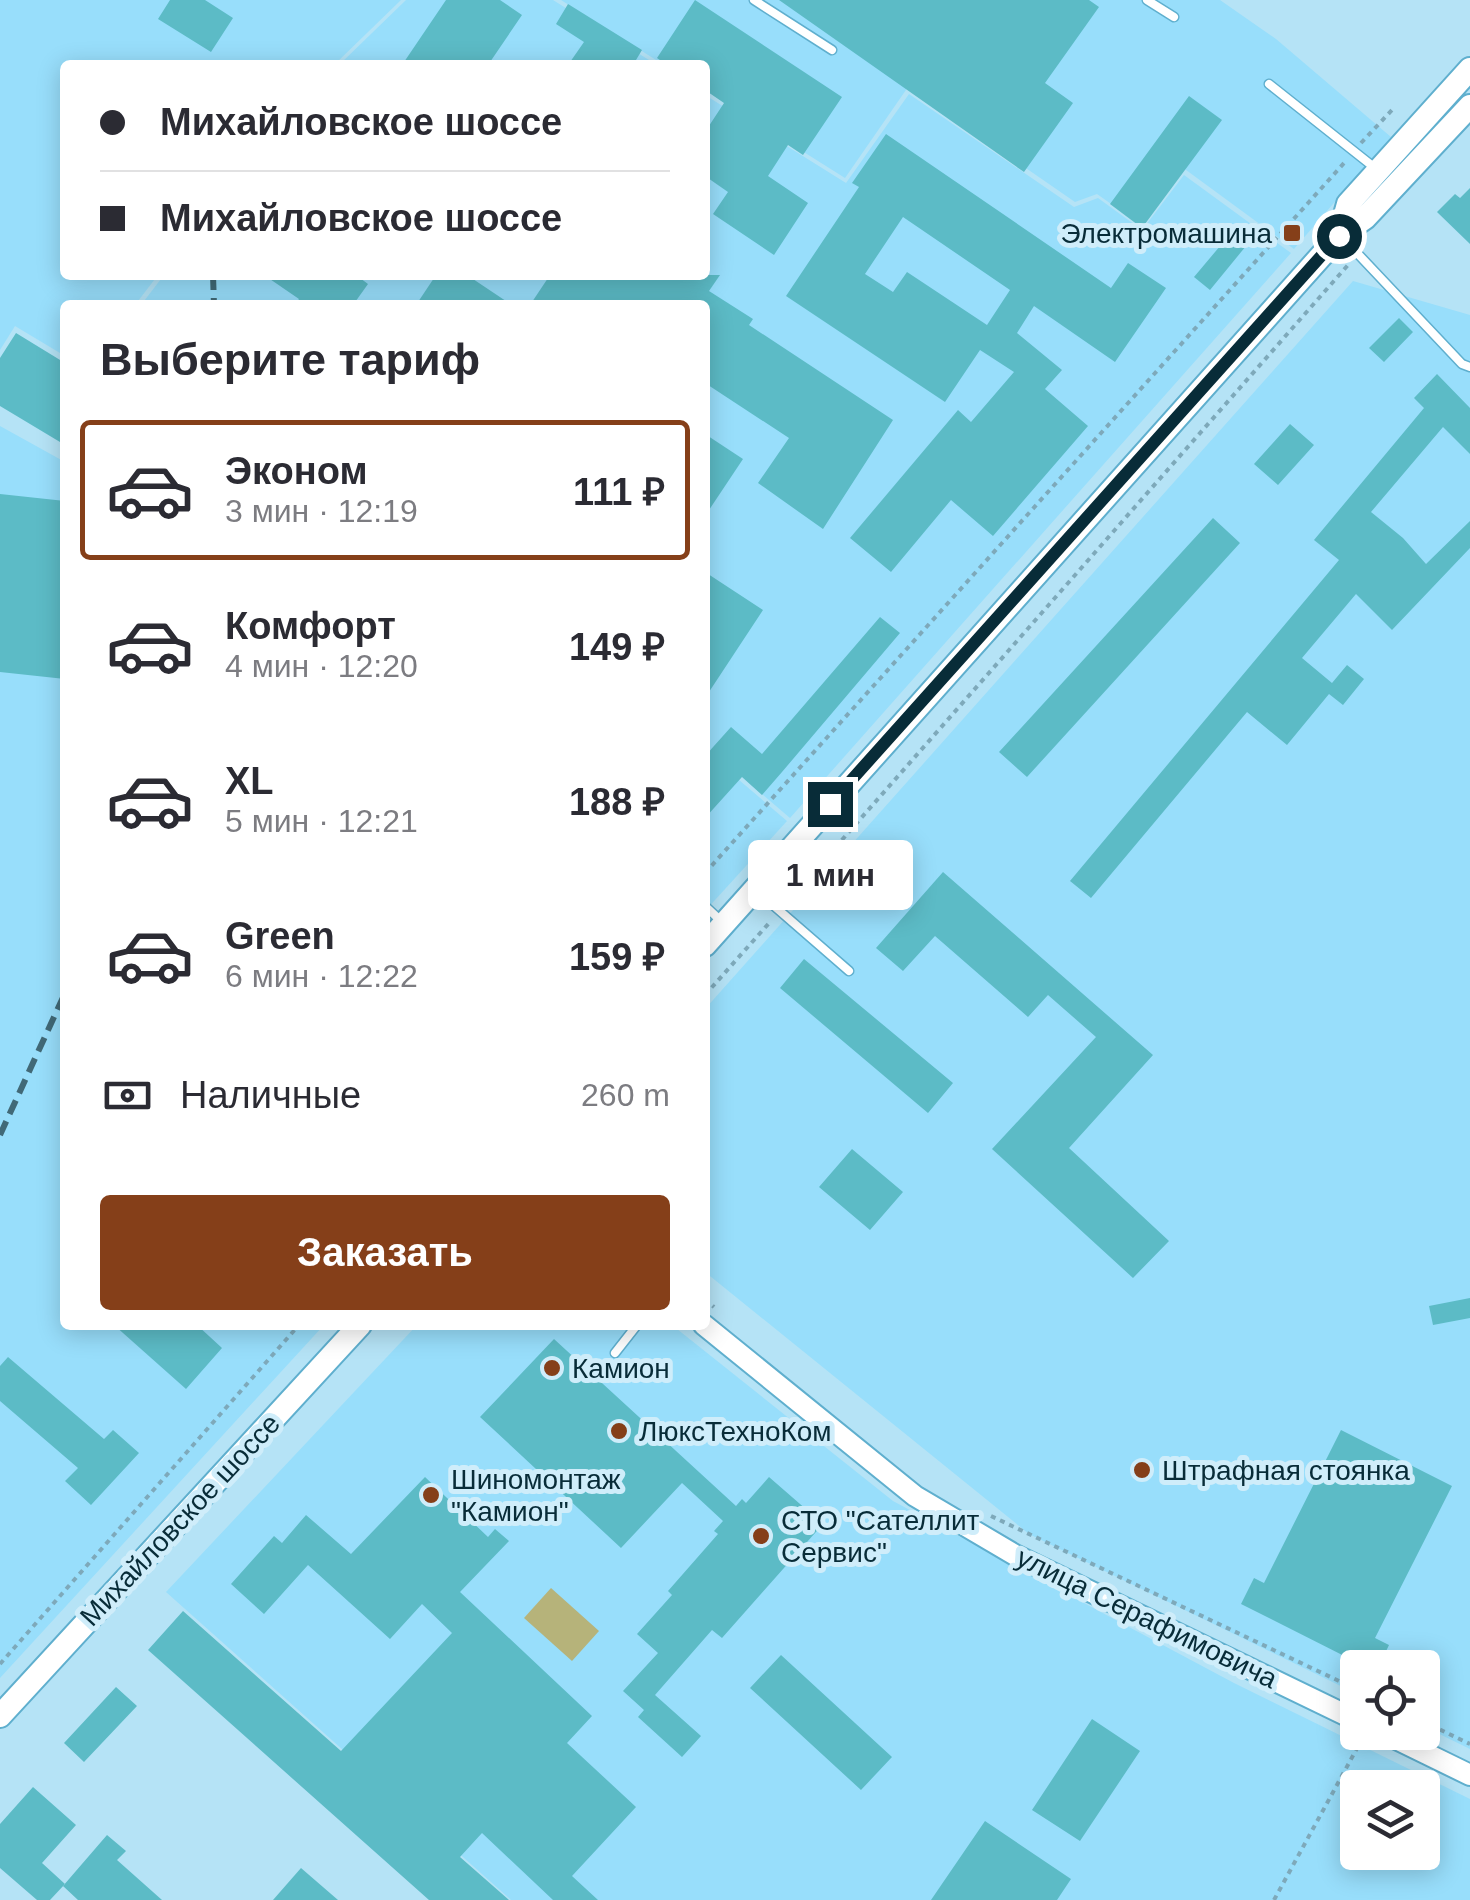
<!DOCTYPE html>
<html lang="ru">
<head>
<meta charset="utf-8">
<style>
	:root { --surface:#fff; --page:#f2f2f3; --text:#2b2b33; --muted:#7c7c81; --line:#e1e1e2; --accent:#853f19 }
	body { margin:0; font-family:Arial,sans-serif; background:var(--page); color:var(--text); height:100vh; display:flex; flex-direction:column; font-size:38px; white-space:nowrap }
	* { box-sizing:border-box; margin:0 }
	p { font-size:32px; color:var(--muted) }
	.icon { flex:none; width:55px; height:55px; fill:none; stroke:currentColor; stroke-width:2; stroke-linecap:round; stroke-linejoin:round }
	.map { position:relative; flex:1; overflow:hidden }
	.panel { position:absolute; left:60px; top:300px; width:650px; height:1030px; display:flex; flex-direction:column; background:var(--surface); border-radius:10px; box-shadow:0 5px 25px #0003 }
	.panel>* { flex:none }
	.top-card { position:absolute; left:60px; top:60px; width:650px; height:220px; border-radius:10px; box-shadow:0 5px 25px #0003; display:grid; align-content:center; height:220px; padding:0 40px; background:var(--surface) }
	.buttons { position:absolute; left:1340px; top:1650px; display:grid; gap:20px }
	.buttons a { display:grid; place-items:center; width:100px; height:100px; border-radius:10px; background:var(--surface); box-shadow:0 5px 25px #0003; font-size:50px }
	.end { position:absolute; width:45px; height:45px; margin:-22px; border:12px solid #082c38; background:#fff; box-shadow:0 0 0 5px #fff }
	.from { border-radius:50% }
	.bubble { position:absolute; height:70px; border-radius:10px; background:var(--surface); box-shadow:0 5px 25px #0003; font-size:32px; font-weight:700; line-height:70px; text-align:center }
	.top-card b { display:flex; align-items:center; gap:35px; height:95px; font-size:38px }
	.top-card b+b { border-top:2px solid var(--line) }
	.top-card i { width:25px; height:25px; background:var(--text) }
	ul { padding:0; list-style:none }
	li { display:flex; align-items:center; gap:30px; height:140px; margin:0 20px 15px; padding:0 20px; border:5px solid transparent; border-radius:10px }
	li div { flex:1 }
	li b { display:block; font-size:38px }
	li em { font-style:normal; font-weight:700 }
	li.current { border-color:var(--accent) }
	li>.icon { width:90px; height:90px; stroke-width:1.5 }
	h2 { padding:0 40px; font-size:45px; line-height:120px }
	.pay { display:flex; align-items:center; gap:25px; height:110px; padding:0 40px; font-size:38px }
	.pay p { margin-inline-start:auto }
	.primary-button { display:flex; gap:20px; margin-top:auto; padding:20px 40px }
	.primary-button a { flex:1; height:115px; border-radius:10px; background:var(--accent); color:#fff; font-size:40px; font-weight:700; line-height:115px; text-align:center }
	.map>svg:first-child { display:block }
</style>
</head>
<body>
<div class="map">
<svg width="1470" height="1900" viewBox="0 0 1470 1900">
	<rect width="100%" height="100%" fill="#b5e3f6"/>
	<path fill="#98defb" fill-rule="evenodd" d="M0,0H401L334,65H65V275H158L135,305H65V356L15,326L0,350Z
		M406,0H553L657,65H339Z
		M561,0H1220L1276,39L1391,137L1294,249L1182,167L1141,225L1097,194L1075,202L908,87L845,178L705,90V65H664Z
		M909,94L1074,207L1098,198L1142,230L1184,175L1291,253L790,818L705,745V305H141L164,275H705V95L846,183Z
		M1353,281L1470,315V1749L1423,1726L1422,1668H1358L1357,1694L1029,1534L705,1272V1009Z
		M0,426L65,462V1325H324L0,1678Z
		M705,751L787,821L705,911Z
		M417,1325H672L893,1501L1234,1683L1470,1799V1900H511L166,1592ZM1358,1788H1422V1852H1358Z"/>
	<path fill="#b6b37a" d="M551,1588L599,1631L572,1661L524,1618Z"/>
	<path fill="#5cbbc6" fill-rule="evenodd" d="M170,0H205L233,18L211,52L158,19Z
		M446,0H500L522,15L488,65H402Z
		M695,0L842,97L803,155L788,145L768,176L808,203L774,255L713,214L728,192L705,176V132L724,103L705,90V65H667L657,58Z
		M779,0H1089L1099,7L1045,83L1073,103L1024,172Z
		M568,4L642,50L633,65H568L584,42L556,24Z
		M1189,96L1222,120L1142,228L1110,204Z
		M886,134L1111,288L1128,263L1166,288L1115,362L1034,306L1017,333L1062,370L1045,389L1088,426L993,536L951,500L891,572L850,538L958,410L971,422L1014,372L980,350L945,402L786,296L859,187L852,183ZM903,217L1010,290L987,325L907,272L893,292L865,274Z
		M1470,188V244L1437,212L1455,194L1460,198Z
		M1231,233L1246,246L1210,290L1194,277Z
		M264,275H356L368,284L353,305H295L299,299Z
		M436,275H467L512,305H416Z
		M550,275H720L709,291L753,319L749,325L893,420L823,529L758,483L789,438L705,383V305H530Z
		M1399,318L1413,332L1384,362L1369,348Z
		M16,333L65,363V445L0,406V358Z
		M1437,374L1470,408V454L1443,427L1371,512L1403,538L1426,564L1470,521V548L1392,630L1356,594L1302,658L1332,683L1347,665L1364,679L1343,705L1329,694L1287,745L1247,712L1091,898L1070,881L1339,560L1314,540L1424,408L1414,398Z
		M1290,424L1314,445L1278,485L1254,464Z
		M705,434L743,459L705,516Z
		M0,494L65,501V679L0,672Z
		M1213,518L1240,543L1027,777L999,752Z
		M705,572L763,610L705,698Z
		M880,617L900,633L782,772L762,795L742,777L705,818V756L731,727L762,754Z
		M943,872L1153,1055L1069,1148L1169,1241L1133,1278L992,1149L1096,1037L1048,995L1028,1017L935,936L903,971L876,948Z
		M804,959L953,1083L928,1113L780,988Z
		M852,1149L903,1192L870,1230L819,1187Z
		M1470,1298V1318L1433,1325L1429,1306Z
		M114,1325H197L222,1348L186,1389Z
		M554,1339L736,1506L742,1499L746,1503L769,1477L823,1524L722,1638L712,1630L655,1695L701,1736L682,1757L638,1717L644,1710L623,1691L658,1653L637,1634L672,1595L668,1591L718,1534L714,1531L723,1521L682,1483L621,1548L480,1417Z
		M8,1357L104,1439L113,1430L139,1453L91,1505L65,1481L78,1468L0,1401V1366Z
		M1341,1430L1452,1486L1375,1638L1389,1645L1378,1668H1368L1241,1604L1254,1578L1264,1583Z
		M425,1477L488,1537L495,1529L509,1541L460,1592L592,1716L567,1743L636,1807L572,1876L598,1900H553L482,1833L460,1857L509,1900H429L148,1650L183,1611L341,1751L452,1633L422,1604L390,1639L308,1565L264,1614L231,1584L274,1536L282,1543L306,1515L351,1554Z
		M781,1655L892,1757L861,1790L750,1688Z
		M116,1687L137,1706L84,1762L64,1743Z
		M1092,1719L1140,1751L1080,1841L1032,1810Z
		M33,1787L76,1825L42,1863L65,1884L50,1900H37L0,1868V1824Z
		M985,1821L1071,1879L1057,1900H931Z
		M107,1835L126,1851L117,1860L162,1900H78L63,1886Z
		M301,1868L338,1900H273Z"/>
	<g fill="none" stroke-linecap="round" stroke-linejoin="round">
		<g stroke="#5fafce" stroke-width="11">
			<path id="service" d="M754,0L832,50
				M1147,0L1174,17
				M1269,84L1375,168
				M1358,254L1462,364L1470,367
				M758,892L849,971
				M705,906L721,921
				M615,1353L637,1325"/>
		</g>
		<g stroke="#5fafce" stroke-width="24">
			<path id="tertiary" d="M704,1325L915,1496L1015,1555L1358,1721
				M1382,1732L1470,1775"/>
		</g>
		<g stroke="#5fafce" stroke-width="26">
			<path id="secondary" d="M1339,236L1348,204L1470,69
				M705,945L1339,236L1365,218L1470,106
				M0,1716L360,1325"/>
		</g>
		<path stroke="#7ea9ba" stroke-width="4" stroke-dasharray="5 5" stroke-linecap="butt" d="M1361,143L1392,110
			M705,873L1345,162
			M789,900L1348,265
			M705,995L770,922
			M705,1299L714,1307
			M991,1516L1358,1690
			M0,1664L299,1325
			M1422,1721L1470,1744
			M1274,1900L1361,1741"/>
		<use href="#service" stroke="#fff" stroke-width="8"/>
		<use href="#tertiary" stroke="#fff" stroke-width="20"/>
		<use href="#secondary" stroke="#fff" stroke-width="22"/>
		<path stroke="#416977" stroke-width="6" stroke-dasharray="15 8" stroke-linecap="butt" d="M213,275L214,305
			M0,1135L65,993"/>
	</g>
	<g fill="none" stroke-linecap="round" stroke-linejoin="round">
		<path stroke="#082c38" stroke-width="12" d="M830,804L1339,236"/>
	</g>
	<g fill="#853f19" stroke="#cfedfa" stroke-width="4">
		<rect x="1282" y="223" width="20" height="20" rx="5"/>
		<circle cx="552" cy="1368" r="10"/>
		<circle cx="619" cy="1431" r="10"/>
		<circle cx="1142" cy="1470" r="10"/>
		<circle cx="431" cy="1495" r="10"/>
		<circle cx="761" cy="1536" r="10"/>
	</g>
	<g text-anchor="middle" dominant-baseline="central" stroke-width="10" stroke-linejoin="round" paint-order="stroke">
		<g font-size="28" fill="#082c38" stroke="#cfedfa" text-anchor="start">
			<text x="1272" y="233" text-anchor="end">Электромашина</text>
			<text x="572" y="1368">Камион</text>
			<text x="639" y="1431">ЛюксТехноКом</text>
			<text x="1162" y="1470">Штрафная стоянка</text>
			<text x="451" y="1479">Шиномонтаж<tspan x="451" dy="32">"Камион"</tspan></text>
			<text x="781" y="1520">СТО "Сателлит<tspan x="781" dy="32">Сервис"</tspan></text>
		</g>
		<g font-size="28" fill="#082c38" stroke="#cfedfa">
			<text transform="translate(180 1520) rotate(-47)">Михайловское шоссе</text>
			<text transform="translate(1147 1618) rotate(26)">улица Серафимовича</text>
		</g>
	</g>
</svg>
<div class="buttons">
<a><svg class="icon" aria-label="locate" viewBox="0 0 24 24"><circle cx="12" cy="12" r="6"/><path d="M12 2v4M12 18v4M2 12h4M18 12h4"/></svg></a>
<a><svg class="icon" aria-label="layers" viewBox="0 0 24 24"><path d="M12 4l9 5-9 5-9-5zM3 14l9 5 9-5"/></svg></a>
</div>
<i class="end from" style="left:1339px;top:236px"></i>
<i class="end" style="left:830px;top:804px"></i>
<div class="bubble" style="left:748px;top:840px;width:165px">1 мин</div>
<div class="top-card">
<b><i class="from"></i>Михайловское шоссе</b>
<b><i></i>Михайловское шоссе</b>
</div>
<section class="panel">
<h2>Выберите тариф</h2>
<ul>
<li class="current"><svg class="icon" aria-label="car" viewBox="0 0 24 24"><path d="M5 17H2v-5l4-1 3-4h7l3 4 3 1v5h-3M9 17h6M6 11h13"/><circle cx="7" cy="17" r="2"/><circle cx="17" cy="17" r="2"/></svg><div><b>Эконом</b><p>3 мин · 12:19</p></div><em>111 ₽</em></li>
<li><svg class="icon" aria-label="car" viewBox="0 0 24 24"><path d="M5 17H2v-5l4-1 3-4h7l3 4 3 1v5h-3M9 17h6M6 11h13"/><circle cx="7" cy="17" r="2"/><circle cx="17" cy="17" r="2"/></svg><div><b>Комфорт</b><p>4 мин · 12:20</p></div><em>149 ₽</em></li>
<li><svg class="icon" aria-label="car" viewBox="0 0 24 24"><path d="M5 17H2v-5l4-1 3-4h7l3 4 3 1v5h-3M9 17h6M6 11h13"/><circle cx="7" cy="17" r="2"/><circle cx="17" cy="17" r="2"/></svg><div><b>XL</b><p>5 мин · 12:21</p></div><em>188 ₽</em></li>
<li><svg class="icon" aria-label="car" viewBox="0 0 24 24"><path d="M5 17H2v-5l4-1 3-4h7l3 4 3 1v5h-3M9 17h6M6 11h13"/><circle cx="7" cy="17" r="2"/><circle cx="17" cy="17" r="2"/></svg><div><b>Green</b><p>6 мин · 12:22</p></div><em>159 ₽</em></li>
</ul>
<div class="pay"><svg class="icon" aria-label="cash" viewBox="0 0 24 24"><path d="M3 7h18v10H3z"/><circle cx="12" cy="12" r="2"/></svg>Наличные<p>260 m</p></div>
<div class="primary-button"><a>Заказать</a></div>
</section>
</div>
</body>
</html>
